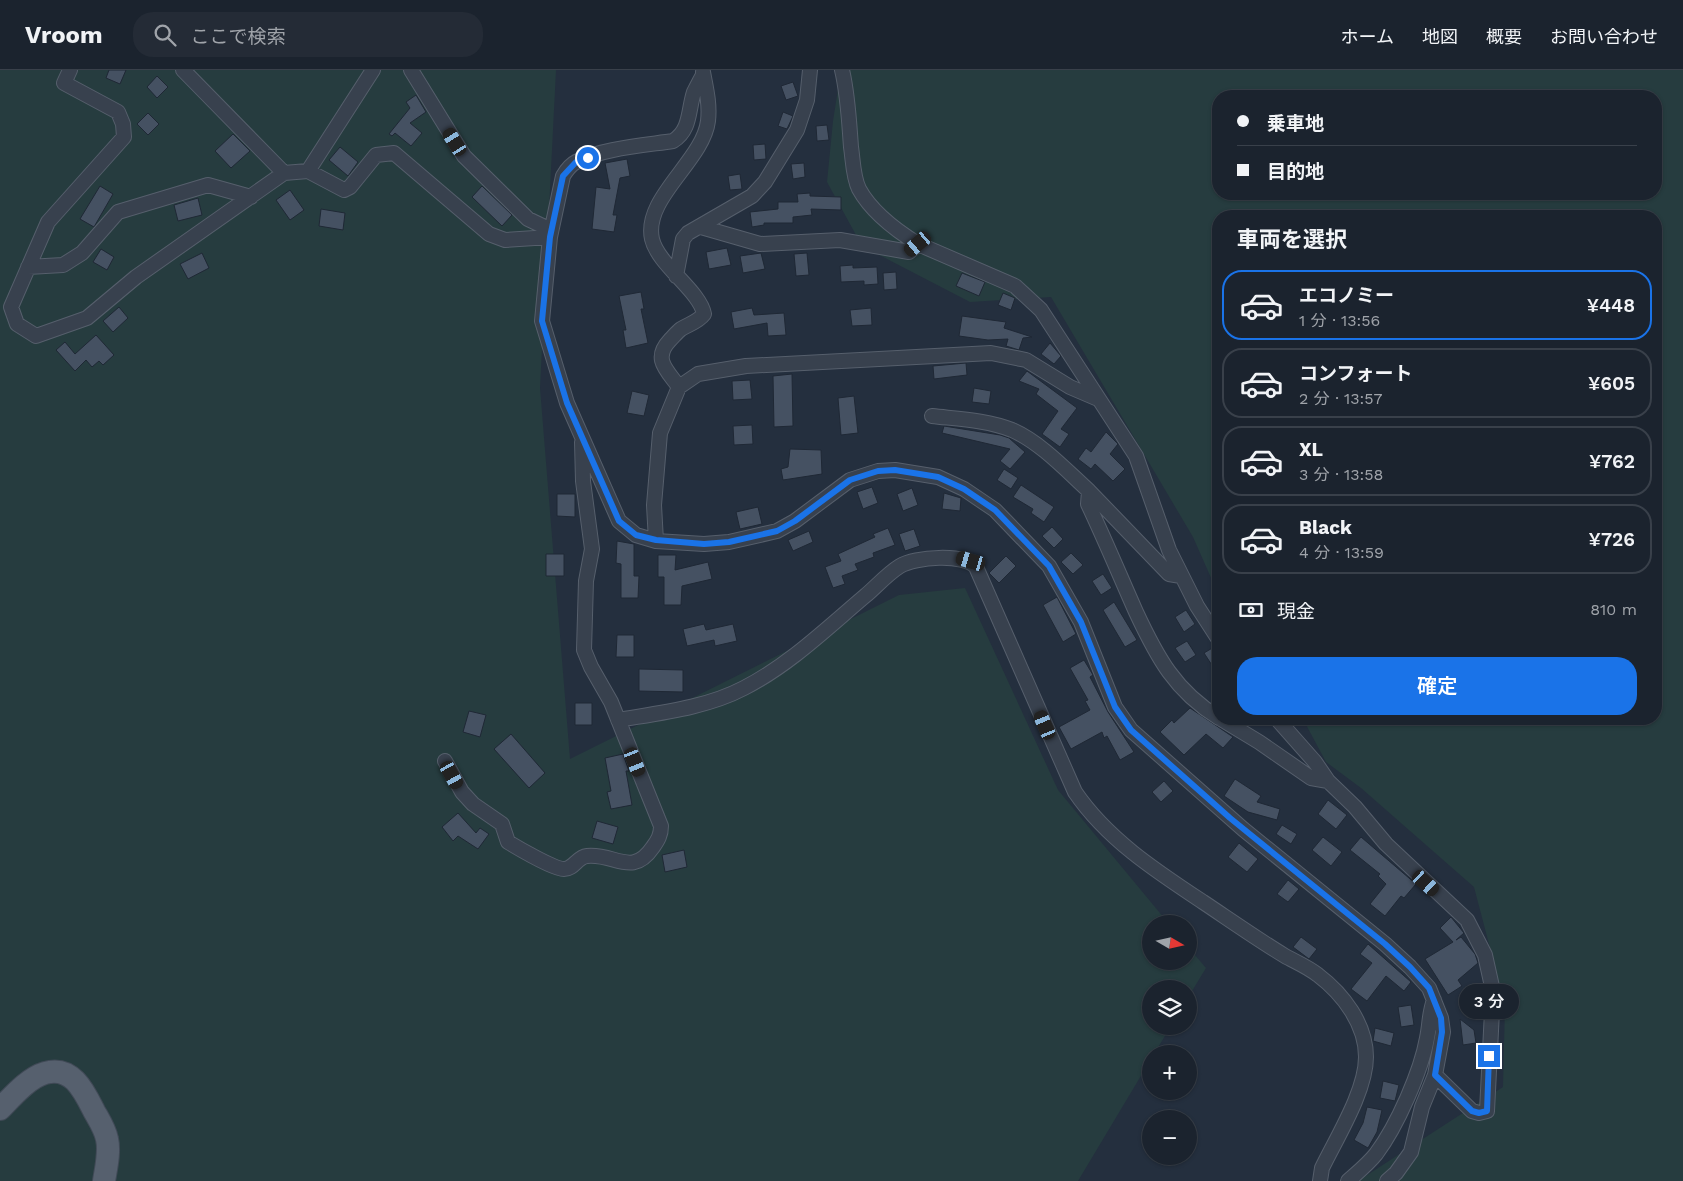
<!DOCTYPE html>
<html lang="ja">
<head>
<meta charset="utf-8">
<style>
	:root { --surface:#1b232e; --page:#242b36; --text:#f1f3f6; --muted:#a0a4aa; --line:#39404a; --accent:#1a73e8 }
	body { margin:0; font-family:"Work Sans","Noto Sans JP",sans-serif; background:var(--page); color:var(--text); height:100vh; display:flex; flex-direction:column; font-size:19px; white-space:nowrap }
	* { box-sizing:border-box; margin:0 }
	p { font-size:16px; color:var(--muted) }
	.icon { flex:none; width:28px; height:28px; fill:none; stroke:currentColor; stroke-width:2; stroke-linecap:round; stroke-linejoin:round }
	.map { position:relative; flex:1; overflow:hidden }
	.side { position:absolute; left:1212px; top:140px; width:450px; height:515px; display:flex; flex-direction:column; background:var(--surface); border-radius:20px; box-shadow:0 1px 4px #0004,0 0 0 1px var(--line) }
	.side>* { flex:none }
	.hud { position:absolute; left:1212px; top:20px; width:450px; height:110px; border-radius:20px; box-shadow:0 1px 4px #0004,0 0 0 1px var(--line); display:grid; align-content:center; height:110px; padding:0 25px; background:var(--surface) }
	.needle { width:32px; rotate:99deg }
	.controls { position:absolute; left:1142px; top:845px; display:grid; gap:10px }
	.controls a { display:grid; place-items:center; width:55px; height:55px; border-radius:50%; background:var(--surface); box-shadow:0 1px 4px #0004,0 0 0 1px var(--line); font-size:25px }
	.end { position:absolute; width:22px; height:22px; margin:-11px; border:6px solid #1a73e8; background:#fff; box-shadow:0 0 0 2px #fff }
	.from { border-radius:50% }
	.bubble { position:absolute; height:35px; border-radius:18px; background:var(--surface); box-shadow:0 1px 4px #0004,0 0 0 1px var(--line); font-size:16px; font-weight:600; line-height:35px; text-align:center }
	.car { position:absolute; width:15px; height:30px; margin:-15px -8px; border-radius:6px; box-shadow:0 0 4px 1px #0007; background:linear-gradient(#222 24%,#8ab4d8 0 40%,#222 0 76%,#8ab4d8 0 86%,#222 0) }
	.hud b { display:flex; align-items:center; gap:18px; height:48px; font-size:19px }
	.hud b+b { border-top:1px solid var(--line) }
	.hud i { width:12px; height:12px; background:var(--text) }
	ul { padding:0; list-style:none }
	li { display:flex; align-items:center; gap:15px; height:70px; margin:0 10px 8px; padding:0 15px; border:2px solid var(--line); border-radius:20px }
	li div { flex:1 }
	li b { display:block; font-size:19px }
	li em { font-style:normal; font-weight:600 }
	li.selected { border-color:var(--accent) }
	li>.icon { width:45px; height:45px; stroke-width:1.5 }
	h2 { padding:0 25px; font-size:22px; line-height:60px }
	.pay { display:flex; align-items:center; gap:12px; height:55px; padding:0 25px; font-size:19px }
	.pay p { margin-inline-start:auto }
	.primary-button { display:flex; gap:10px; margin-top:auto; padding:10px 25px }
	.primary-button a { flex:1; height:58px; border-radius:20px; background:var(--accent); color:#fff; font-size:20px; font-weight:600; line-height:58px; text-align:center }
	header { display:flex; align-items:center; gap:30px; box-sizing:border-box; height:70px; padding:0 25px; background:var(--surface); border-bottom:1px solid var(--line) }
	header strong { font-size:24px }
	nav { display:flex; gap:28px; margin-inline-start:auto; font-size:18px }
	.search { width:350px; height:45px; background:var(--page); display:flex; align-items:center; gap:12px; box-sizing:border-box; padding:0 18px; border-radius:20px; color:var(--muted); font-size:19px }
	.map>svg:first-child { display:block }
</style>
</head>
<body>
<header>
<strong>Vroom</strong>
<div class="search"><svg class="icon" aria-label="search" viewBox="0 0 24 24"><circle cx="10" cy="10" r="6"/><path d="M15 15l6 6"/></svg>ここで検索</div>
<nav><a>ホーム</a><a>地図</a><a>概要</a><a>お問い合わせ</a></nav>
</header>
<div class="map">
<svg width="1683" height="1111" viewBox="0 0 1683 1111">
	<rect width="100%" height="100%" fill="#242f3e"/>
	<path fill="#263c3f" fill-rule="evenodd" d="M0,0H556L540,318L570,689L899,525L965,518L1058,720L1169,854H1151V891H1189V878L1206,898L1189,926V919H1151V956H1171L1154,984H1151V989L1078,1111H0Z
		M841,0H1683V1111H1358L1503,1017L1505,935L1474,817L1361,718L1326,692L1303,649H1656V146H1219V526L1193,467L1051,227L970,232L862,176L827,112L833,51ZM1219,26H1656V124H1219Z"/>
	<path fill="#455162" stroke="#1f2835" d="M109,0H126L120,14L106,8Z
		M157,6L168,17L157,28L147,17Z
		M793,12L798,26L786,30L781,16Z
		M416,25L426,42L410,53L422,63L411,76L395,63L392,66L389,64L410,38L406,32Z
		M783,42L793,46L787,59L778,56Z
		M148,43L159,54L148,65L137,54Z
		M827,55L829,70L817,71L816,56Z
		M233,64L250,81L231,98L215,81Z
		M765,74L766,89L754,90L753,75Z
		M340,77L358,92L348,106L329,90Z
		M627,89L630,106L620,108L613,145H617L614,162L592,159L596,117L610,119L605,93Z
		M804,93L805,107L793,109L791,94Z
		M740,104L742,119L730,120L728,106Z
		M100,116L113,124L94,157L80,149Z
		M482,116L512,145L502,156L472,127Z
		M290,120L304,140L290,150L276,130Z
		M810,123V126L841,127V140L811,139L812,145L793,147V153H764V155L752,157L750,142L778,139V132H798L797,124Z
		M198,128L202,145L178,151L174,135Z
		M321,139L345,143L343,160L319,156Z
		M727,178L731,195L709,199L706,182Z
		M101,179L114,187L107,200L93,192Z
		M202,183L209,198L188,209L180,194Z
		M761,183L765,199L743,203L740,186Z
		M807,183L809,205L796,206L794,184Z
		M853,195V198L877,197L878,214L864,215V211L841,212L840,196Z
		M896,202L897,219L884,220L883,203Z
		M962,203L985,212L979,226L956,216Z
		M641,222L644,239H641L648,273L626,278L623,260H626L619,226Z
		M1003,223L1015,228L1011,240L998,235Z
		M119,237L128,248L113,262L103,251Z
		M752,238L754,245L784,243L786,265L768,266L767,253L734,259L731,242Z
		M871,238L872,255L852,256L850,240Z
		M962,246L1006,252L1004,258L1032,267L1023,268L1019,280L1006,276L1008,269L988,270L959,266Z
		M96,265L114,285L103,295L99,291L92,297L86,290L75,301L56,280L65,272L75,284Z
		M1050,273L1061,286L1054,294L1041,284Z
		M966,293L967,305L934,309L933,296Z
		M1027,301L1077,338L1061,359L1069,364L1060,377L1042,364L1058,341L1036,324L1039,319L1019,311Z
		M792,304L793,356L774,357L773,306Z
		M750,310L752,329L733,330L732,311Z
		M974,318L991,321L989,334L972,332Z
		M632,321L649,325L644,346L627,343Z
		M854,326L858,363L841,365L838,328Z
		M752,355L753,374L734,375L733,356Z
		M944,356L1000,365L1009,368L1025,382L1010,399L1000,391L1010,379L942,363Z
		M1106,362L1118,374L1110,384L1125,399L1113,411L1095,394L1091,399L1078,389L1086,378L1091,382Z
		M790,379L821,380L822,404L783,410L781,399L788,397Z
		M1004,399L1018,408L1011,419L997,410Z
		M1021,415L1054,437L1044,452L1031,443L1033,439L1013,427Z
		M872,417L878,433L863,439L857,422Z
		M912,418L918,435L903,441L897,424Z
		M944,423L961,428L960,441L942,439Z
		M557,424H575V447L557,446Z
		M758,437L762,454L740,459L736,442Z
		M1052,457L1063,469L1054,478L1042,466Z
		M888,458L895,475L873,483L874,487L855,494L858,500L842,506L845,514L833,518L825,497L841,491L838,484L875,467L873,464Z
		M914,459L920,476L905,481L899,464Z
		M809,461L813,472L793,481L788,470Z
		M617,471L634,474V506H639L638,528H621V494L616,493Z
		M1071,483L1083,495L1073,504L1061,492Z
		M546,484H564V506H546Z
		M658,485H676L675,500L708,492L712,509L682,516L681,535H664V507H658Z
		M1006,486L1016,496L999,513L989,503Z
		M1103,504L1112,518L1101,525L1092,511Z
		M1057,527L1076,564L1063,572L1043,535Z
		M1114,532L1137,570L1125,577L1103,540Z
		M1186,540L1195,554L1184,562L1175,547Z
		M704,554L706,560L733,554L737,571L715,576L714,570L687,576L683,559Z
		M617,565H634V587H616Z
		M1187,571L1196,585L1185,592L1175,578Z
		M1214,577L1219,579V606L1204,583Z
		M1084,590L1093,605L1090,607L1108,642L1134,682L1120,690L1107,666L1104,668L1102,662L1071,679L1059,657L1090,640L1085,631L1088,630L1070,598Z
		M639,599L683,600V622L639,621Z
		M575,633H592V655H575Z
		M1190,638L1233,667L1223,678L1206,664L1184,685L1160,662L1172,650L1174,653Z
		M469,641L486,645L480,667L463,662Z
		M511,664L545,703L529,718L494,679Z
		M623,684L629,701H626L632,735L611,739L607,722L611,721L605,688Z
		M1235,709L1261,726L1257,732L1280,739L1277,750L1248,742L1224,726Z
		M1164,711L1173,721L1161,732L1152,722Z
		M1328,730L1347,745L1336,759L1318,744Z
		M458,743L476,763L480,758L489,764L478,779L458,766L453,771L442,757Z
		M597,751L618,757L613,774L592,768Z
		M1282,755L1297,764L1291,774L1276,764Z
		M1323,767L1342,782L1331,796L1312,780Z
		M1361,767L1416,814L1404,828L1401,826L1385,846L1370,834L1386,814L1378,806L1380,804L1350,780Z
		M1239,773L1258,789L1247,802L1228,787Z
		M684,780L687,797L665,802L662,785Z
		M1288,810L1299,819L1288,832L1277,824Z
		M1451,847L1464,863L1456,870L1461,867L1475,884L1478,893L1458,910L1462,916L1448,925L1425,889L1453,872L1440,858Z
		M1301,867L1317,879L1309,889L1293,877Z
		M1368,874L1411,912L1404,921L1386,906L1367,931L1351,919L1372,893L1360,884Z
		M1481,925L1483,937L1467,943L1463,931Z
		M1411,935L1414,955L1401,957L1398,937Z
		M1460,949L1474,960L1476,973L1463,975Z
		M1375,958L1394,963L1391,976L1373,971Z
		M1383,1011L1399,1015L1395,1031L1380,1028Z
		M1367,1037L1382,1040L1377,1062L1368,1078L1354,1070L1363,1053Z"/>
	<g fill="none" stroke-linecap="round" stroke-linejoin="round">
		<g stroke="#565f6c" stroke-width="16">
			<path id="street" d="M70,0L64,13L118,42L123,54L124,67L48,152L11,237L17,254L36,266L87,248L136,207L284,103L308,101L344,120L350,117L376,85L394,83L489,164L505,170L550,167
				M183,0L284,103
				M411,0L464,86L528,149L551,160
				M842,0C848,25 849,51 851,77C853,90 853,107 859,119C871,141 897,161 918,174L1015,216L1041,240L1136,386L1169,480L1197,536L1219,570
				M703,5C700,10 697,16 694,22C688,40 691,60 673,71C647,75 598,79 576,92C570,95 566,101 563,106L550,167L542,251L567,333L619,451L636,465L656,471L704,474L729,472L777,461L795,451L850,410L878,401L895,400L938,407L964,419L995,440L1049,496L1081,552L1115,637L1131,660L1243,759L1385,874L1410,897L1429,918L1441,948L1443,962L1435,1005L1422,1037L1411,1082L1396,1103L1387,1111
				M308,101L373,0
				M701,157L760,174L840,170L909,182L918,174
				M28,197L63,195L82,183L118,142L208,115L251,127
				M676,206L683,169L688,163L752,126L765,112L797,60L807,30L810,0
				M679,317C667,300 652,289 670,270C674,266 677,262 681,259C689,254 698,252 704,244C700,221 658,195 652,169C643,128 703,91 708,51C710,34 706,18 703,2
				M932,346C958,349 987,350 1012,360C1040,372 1067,401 1089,421L1088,434C1105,470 1120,506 1136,542C1157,587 1175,621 1219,648
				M1089,421L1169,504L1181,506
				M656,471L654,435L660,363L679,317L698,304L746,296L991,283L1026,290L1070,317L1098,329
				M1221,649L1259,672L1311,708L1328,711
				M1277,649L1315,692L1328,711L1355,737L1386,774L1467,850L1485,885L1493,921L1487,1041L1479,1043L1472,1041L1435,1005
				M618,650C659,643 706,638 744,618C789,595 826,559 865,526C876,517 887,504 900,496C915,487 964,483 976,497L1075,722C1107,769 1156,801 1203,832C1230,850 1257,869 1285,886C1296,892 1308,897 1318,905C1343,924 1366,954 1366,987C1366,1021 1337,1067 1322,1098L1320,1111
				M445,691L462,722L473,734L502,754L508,772C518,778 554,799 564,799C574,799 577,787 587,786C615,783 632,808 653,777C658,770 661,765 661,756L611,632L591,597L584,580L586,511L592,479L583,411L582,372
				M1348,1111C1357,1103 1368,1094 1376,1084C1397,1056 1421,1002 1427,968C1430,954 1429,943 1434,930"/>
		</g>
		<g stroke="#414a57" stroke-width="24">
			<path id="primary" d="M0,1039C12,1027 28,1008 45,1003C72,995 84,1021 94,1041C99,1050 105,1059 107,1069C110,1082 106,1098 104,1111"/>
		</g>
		<use href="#street" stroke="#38414e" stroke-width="14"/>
		<use href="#primary" stroke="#56606e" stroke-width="22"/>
	</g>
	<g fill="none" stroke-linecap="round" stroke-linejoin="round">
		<path stroke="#1a73e8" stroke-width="6" d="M588,88L576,92L563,106L550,167L542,251L567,333L619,451L636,465L656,470L704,474L729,472L777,461L795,451L850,410L878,401L895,400L938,407L964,419L995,440L1049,496L1081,552L1115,637L1131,660L1230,748L1385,874L1410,897L1429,918L1441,948L1442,962L1435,1005L1472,1041L1479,1043L1487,1041L1489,986"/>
	</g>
</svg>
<div class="controls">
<a><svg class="needle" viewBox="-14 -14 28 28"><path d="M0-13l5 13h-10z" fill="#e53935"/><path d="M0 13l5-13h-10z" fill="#a0a4aa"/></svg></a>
<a><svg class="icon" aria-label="layers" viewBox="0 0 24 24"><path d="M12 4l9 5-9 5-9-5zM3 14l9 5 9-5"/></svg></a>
<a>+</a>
<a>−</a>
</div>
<i class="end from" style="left:588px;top:88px"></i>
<i class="end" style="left:1489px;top:986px"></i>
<div class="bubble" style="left:1459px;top:914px;width:60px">3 分</div>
<i class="car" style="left:455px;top:72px;rotate:328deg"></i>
<i class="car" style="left:918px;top:174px;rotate:230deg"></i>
<i class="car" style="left:971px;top:491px;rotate:286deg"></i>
<i class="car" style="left:1045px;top:655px;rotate:337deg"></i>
<i class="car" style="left:635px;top:692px;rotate:158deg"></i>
<i class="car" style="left:452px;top:705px;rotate:151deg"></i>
<i class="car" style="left:1426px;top:813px;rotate:132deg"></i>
<div class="hud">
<b><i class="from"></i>乗車地</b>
<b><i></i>目的地</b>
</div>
<section class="side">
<h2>車両を選択</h2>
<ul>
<li class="selected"><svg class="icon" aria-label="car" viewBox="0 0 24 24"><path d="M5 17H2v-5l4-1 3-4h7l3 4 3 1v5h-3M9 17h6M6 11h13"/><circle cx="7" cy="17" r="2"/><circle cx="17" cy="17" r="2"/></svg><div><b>エコノミー</b><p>1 分 · 13:56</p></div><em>¥448</em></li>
<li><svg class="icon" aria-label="car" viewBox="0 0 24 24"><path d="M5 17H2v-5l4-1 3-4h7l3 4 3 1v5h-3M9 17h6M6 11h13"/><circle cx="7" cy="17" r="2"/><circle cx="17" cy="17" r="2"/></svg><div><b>コンフォート</b><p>2 分 · 13:57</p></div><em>¥605</em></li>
<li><svg class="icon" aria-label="car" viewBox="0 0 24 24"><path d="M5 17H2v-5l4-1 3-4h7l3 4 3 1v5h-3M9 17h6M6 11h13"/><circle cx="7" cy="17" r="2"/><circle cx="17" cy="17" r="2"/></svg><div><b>XL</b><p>3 分 · 13:58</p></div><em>¥762</em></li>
<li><svg class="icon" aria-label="car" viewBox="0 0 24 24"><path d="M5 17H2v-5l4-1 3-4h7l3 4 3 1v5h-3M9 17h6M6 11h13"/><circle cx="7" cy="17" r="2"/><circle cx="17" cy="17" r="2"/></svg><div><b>Black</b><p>4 分 · 13:59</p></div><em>¥726</em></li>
</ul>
<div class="pay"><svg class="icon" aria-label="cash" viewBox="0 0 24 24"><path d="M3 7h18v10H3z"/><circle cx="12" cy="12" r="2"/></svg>現金<p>810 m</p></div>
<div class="primary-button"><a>確定</a></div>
</section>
</div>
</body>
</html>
